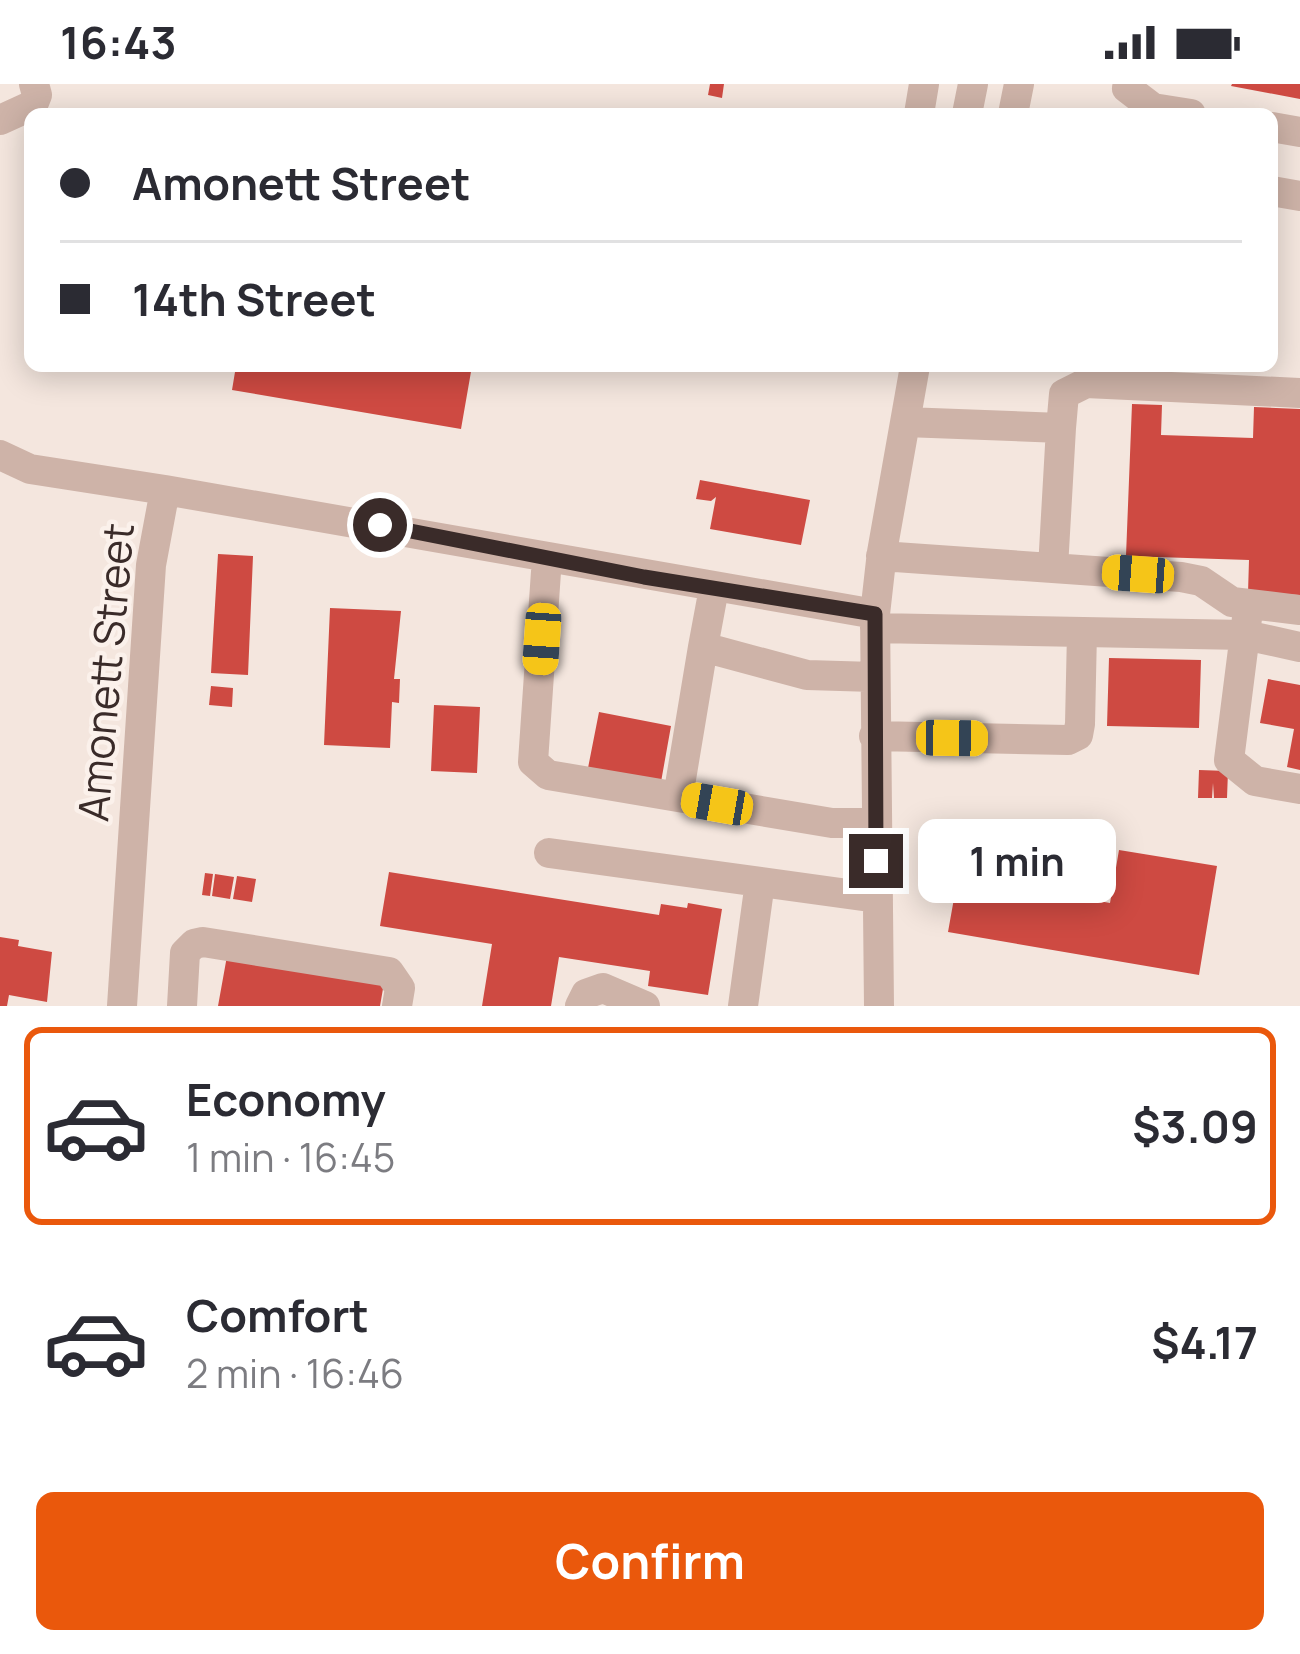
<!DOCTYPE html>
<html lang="en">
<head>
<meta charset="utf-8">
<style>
	:root { --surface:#fff; --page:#f2f2f3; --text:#2b2b33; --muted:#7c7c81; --line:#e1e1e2; --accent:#ea580c }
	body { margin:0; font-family:Manrope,sans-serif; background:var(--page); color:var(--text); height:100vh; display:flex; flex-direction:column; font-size:45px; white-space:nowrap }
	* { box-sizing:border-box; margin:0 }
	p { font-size:39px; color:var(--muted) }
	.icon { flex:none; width:66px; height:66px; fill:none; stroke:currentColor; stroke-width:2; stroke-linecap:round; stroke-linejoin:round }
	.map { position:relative; height:922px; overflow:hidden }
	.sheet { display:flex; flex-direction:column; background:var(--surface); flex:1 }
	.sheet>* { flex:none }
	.hud { position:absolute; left:24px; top:24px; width:1254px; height:264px; border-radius:18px; box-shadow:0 6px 30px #0003; display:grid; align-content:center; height:264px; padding:0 36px; background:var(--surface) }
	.end { position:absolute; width:54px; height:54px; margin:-27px; border:15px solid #3a2b29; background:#fff; box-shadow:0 0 0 6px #fff }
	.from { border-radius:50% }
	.bubble { position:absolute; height:84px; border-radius:18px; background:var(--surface); box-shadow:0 6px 30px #0003; font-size:39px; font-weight:700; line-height:84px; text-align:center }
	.car { position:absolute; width:36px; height:72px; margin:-36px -18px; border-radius:15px; box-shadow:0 0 9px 3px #0007; background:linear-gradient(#f5c518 24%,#345 0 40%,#f5c518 0 76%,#345 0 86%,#f5c518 0) }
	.hud b { display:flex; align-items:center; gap:42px; height:114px; font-size:45px }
	.hud b+b { border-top:3px solid var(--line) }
	.hud i { width:30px; height:30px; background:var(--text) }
	ul { padding:21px 0 0; list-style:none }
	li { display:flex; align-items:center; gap:36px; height:198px; margin:0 24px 18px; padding:0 12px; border:6px solid transparent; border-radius:18px }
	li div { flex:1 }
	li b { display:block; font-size:45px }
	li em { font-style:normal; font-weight:700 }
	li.on { border-color:var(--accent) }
	li>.icon { width:108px; height:108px; stroke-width:1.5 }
	.cta { display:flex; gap:24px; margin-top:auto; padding:24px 36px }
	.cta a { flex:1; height:138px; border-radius:18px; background:var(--accent); color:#fff; font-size:48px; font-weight:700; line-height:138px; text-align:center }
	.status { display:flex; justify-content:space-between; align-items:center; height:84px; padding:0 60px; background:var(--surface); direction:ltr }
	.status svg { height:33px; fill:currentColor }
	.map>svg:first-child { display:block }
</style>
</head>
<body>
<div class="status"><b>16:43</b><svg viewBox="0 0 49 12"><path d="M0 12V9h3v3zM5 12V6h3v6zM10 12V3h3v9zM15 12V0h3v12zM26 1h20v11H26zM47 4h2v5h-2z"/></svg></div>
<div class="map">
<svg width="1300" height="922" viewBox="0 0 1300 922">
	<rect width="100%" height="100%" fill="#f4e6de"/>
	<path fill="#ce4a42" d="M710,0H724L722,14L708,11Z
		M1232,0H1300V15L1231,2Z
		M236,282H472L461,345L232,306Z
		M1132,320L1162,321L1161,351L1253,354L1254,323L1300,325V511L1248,509L1249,476L1126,472Z
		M700,396L810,416L801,461L710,445L716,413L711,417L696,415Z
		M218,470L253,472L248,591L211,589Z
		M330,524L401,527L394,595H400L399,619L392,618L390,664L324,661Z
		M1109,574L1201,576L1199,644L1107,642Z
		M1268,595L1300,601V686L1287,683L1294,645L1260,639Z
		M211,602L233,604L232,623L209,621Z
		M434,621L480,623L477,689L431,687Z
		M599,628L671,642L661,698L588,684Z
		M1199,686L1228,687L1227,714H1214L1213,699L1212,714H1198Z
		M1119,766L1217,782L1199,891L948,848L958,792L1110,819Z
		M389,788L659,831L661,820L687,824L688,819L722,825L708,911L648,902L650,887L559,873L551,922H482L492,860L380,842Z
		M205,789L213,790L210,812L202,811Z
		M215,790L234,793L230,815L212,812Z
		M237,792L256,795L252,818L233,815Z
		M0,853L19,856L18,862L52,868L47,918L9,911L7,922H0Z
		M227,872L384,899L380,922H218Z"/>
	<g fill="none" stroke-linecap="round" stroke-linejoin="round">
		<path stroke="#ceb3a8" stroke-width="30" d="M1128,0L1127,4L1153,24L1191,30
			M919,30L924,0
			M967,30L973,0
			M1013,30L1019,0
			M0,36L33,21L37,11L34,0
			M1272,43L1300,48
			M1272,107L1300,112
			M905,338L1061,344L1064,310L1086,299L1300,309
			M0,371L30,385L165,406
			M881,472L1181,493L1201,497L1232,518L1300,526
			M547,473L533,678L548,691L832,739H875
			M1053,484L1061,344
			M1247,534L1229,676L1255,697L1300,705
			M875,544L1245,551L1300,563
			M703,563L714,504
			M874,652L1068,656L1078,651L1080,640L1082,548
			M678,713L703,563L807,591L874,593
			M549,769L877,814
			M122,922L151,481L165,406L875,530
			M182,922L185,869L194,860L203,858L389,888L400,904L397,922
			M580,922L586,910L603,904L645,922
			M743,922L760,798
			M879,922L875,530L882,468L915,282"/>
	</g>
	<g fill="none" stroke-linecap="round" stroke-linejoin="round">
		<path stroke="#3a2b29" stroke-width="15" d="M380,441L644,493L875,530L876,777"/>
	</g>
	<g text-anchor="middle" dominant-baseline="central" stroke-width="9" stroke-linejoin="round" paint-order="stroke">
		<g font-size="42" fill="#3a2b29" stroke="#fbf1eb">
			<text transform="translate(105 588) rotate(-85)">Amonett Street</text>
		</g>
	</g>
</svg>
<i class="end from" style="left:380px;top:441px"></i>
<i class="end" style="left:876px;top:777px"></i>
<div class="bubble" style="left:918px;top:735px;width:198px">1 min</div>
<i class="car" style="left:1138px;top:490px;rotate:274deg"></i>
<i class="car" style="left:542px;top:555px;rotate:184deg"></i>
<i class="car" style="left:952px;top:654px;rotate:91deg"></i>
<i class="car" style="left:717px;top:720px;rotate:280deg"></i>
<div class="hud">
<b><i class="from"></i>Amonett Street</b>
<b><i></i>14th Street</b>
</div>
</div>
<section class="sheet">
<ul>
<li class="on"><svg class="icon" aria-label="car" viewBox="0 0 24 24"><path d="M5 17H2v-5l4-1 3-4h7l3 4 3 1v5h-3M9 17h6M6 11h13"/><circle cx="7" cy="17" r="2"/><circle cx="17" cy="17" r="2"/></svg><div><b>Economy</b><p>1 min · 16:45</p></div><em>$3.09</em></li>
<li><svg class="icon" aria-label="car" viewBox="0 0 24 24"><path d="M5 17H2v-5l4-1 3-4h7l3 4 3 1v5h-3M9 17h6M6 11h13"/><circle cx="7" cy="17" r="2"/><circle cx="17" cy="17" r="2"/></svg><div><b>Comfort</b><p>2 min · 16:46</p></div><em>$4.17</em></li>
</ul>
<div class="cta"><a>Confirm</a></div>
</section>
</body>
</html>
